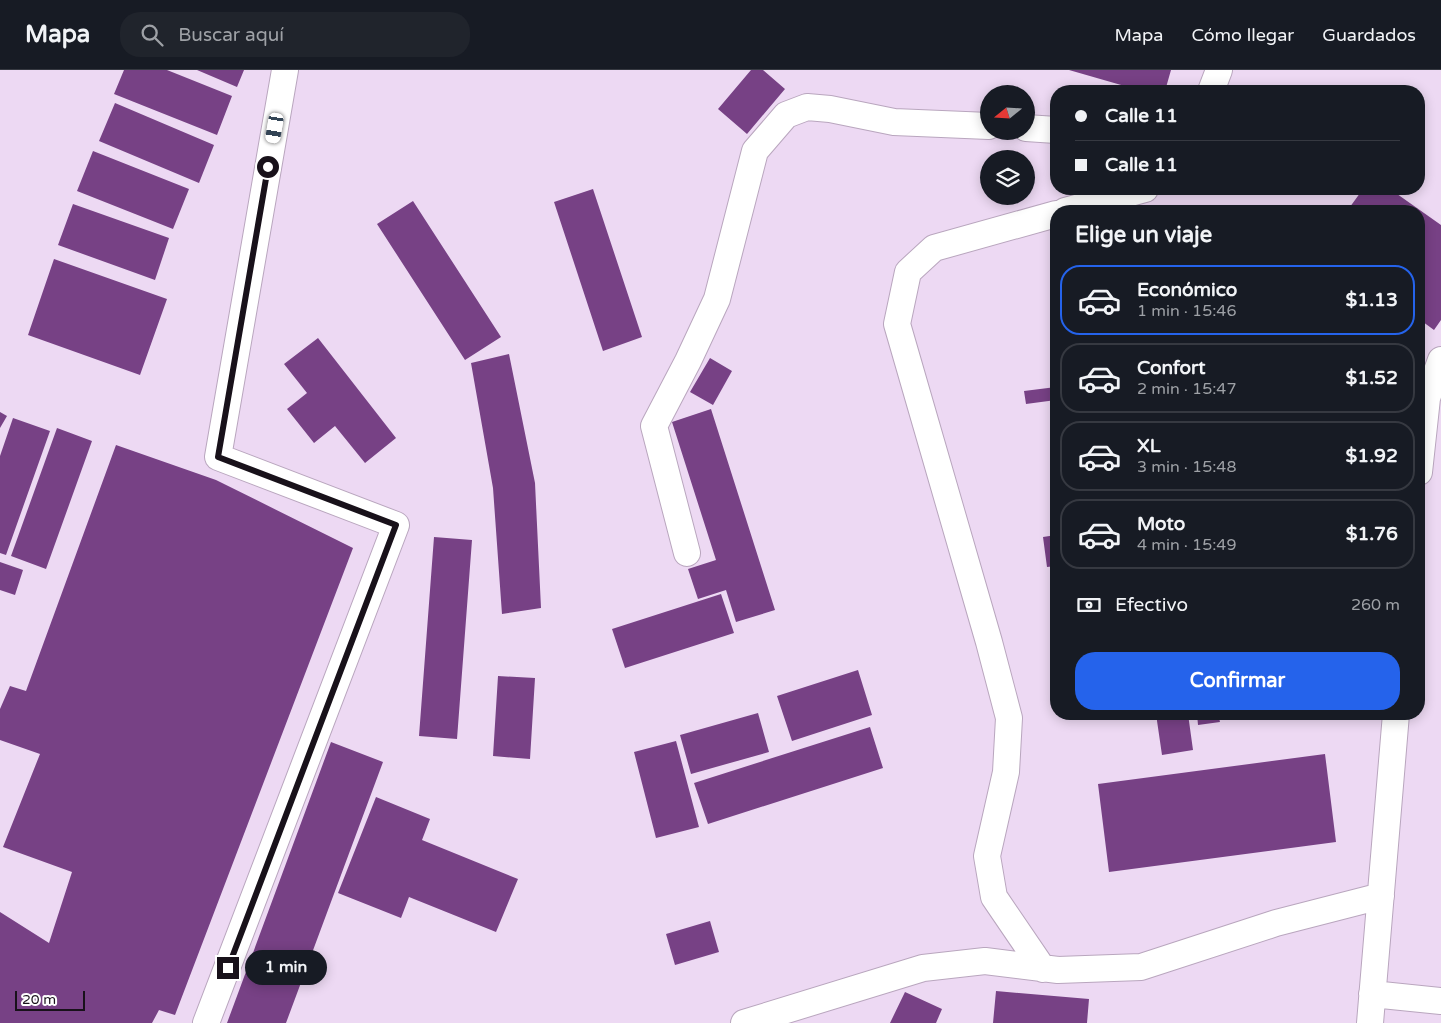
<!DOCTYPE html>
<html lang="es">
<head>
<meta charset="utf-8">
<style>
	:root { --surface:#171b24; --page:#20242c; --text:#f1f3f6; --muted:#9ea1a6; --line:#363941; --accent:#2563eb }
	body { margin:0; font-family:"Varela Round",sans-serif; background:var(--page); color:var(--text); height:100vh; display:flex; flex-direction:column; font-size:19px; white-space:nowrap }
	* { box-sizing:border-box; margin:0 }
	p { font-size:16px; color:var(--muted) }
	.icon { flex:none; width:28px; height:28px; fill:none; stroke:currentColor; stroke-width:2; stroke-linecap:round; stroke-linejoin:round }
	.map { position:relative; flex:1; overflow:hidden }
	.sheet { position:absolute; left:1050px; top:135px; width:375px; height:515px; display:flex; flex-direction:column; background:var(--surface); border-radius:20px; box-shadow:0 2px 12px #0003 }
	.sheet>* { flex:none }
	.hud { position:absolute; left:1050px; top:15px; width:375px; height:110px; border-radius:20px; box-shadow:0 2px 12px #0003; display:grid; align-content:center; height:110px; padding:0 25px; background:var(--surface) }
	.needle { width:32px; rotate:252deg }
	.tools { position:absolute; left:980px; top:15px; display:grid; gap:10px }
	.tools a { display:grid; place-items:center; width:55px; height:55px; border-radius:50%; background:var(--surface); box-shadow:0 2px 12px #0003; font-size:25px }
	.scale { position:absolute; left:15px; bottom:12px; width:70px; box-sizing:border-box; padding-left:5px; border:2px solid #18111a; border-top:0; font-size:14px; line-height:18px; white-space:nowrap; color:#18111a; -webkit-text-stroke:4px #fff; paint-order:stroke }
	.end { position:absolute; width:22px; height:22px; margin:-11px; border:6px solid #18111a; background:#fff; box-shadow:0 0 0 2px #fff }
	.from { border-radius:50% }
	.bubble { position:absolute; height:35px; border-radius:18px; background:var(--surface); box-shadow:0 2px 12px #0003; font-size:16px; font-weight:800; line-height:35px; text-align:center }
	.car { position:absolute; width:15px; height:30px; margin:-15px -8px; border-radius:6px; box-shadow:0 0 4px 1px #0007; background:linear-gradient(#fff 24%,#345 0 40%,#fff 0 76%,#345 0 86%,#fff 0) }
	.hud b { display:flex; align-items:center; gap:18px; height:48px; font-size:19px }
	.hud b+b { border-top:1px solid var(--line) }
	.hud i { width:12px; height:12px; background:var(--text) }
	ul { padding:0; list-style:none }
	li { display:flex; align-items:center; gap:15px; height:70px; margin:0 10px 8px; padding:0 15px; border:2px solid var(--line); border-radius:20px }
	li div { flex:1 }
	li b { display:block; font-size:19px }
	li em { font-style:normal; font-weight:800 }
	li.on { border-color:var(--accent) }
	li>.icon { width:45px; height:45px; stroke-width:1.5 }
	h2 { padding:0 25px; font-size:22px; line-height:60px }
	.pay { display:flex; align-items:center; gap:12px; height:55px; padding:0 25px; font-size:19px }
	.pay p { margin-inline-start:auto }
	.action { display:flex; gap:10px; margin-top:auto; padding:10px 25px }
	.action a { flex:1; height:58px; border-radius:20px; background:var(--accent); color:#fff; font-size:20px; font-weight:800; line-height:58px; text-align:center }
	header { display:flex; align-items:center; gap:30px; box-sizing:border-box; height:70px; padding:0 25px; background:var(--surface); border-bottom:1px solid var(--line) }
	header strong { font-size:24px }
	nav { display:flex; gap:28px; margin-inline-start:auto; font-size:18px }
	.search { width:350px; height:45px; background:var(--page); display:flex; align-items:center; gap:12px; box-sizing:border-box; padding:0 18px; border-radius:20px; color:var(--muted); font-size:19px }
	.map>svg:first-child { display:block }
</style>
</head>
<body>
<header>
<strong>Mapa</strong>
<div class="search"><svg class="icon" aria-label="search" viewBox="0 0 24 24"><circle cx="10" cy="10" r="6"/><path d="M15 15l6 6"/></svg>Buscar aquí</div>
<nav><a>Mapa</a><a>Cómo llegar</a><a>Guardados</a></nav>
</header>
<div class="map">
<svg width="1441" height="953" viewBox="0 0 1441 953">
	<rect width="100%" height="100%" fill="#edd9f3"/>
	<path fill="#774185" d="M124,0H167L232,26L217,65L114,24Z
		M197,0H244L237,17Z
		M751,0H763L785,19L747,64L718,39Z
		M1069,0H1171L1165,21H1142Z
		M115,33L214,75L199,113L99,71Z
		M93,81L189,119L173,159L77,121Z
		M593,119L642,267L603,281L554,132Z
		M1363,119H1390L1441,155V250L1434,260L1419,249V141H1347Z
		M413,131L501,267L465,290L377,154Z
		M73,134L169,168L155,210L58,175Z
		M54,189L167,229L140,305L28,265Z
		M318,268L396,368L365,393L335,356L314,373L287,339L307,323L284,294Z
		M509,284L535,413L541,538L502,544L493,418L471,293Z
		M710,288L732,301L713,335L690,322Z
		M1056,317V330L1026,334L1024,321Z
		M711,339L775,540L736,552L726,520L698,529L688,499L716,490L672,352Z
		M0,342L7,346L0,358Z
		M13,348L50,361L6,485L0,483V386Z
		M57,358L92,371L46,499L11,486Z
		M116,375L216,410L353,478L175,945L159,940L152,953H0V842L49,873L72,802L3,777L40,684L0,670V639L10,616L26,621Z
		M1056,465V496L1047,497L1043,467Z
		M434,467L472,470L457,669L419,666Z
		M0,492L23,500L15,525L0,520Z
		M721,524L734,563L625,598L612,559Z
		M858,600L872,645L792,671L777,626Z
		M498,606L535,608L530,689L493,686Z
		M758,643L769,682L691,704L680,665Z
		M1156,644H1188L1193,680L1162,685Z
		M1197,644H1218L1220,652L1198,655Z
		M870,657L883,698L708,754L694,713Z
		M676,671L699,757L656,768L634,682Z
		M331,672L383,692L286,953H227Z
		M1325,684L1336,772L1109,802L1098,714Z
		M376,727L430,749L422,770L518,809L496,862L409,827L401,848L338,823Z
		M710,851L719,882L675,895L666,864Z
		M996,921L1089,929L1087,953H993Z
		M905,922L942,939L936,953H890Z"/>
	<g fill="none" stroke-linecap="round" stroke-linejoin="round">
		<g stroke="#b9a6be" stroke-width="28">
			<path id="street" d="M1211,21L1219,0
				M1026,58L1056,60
				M1065,141L1145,119
				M1419,402L1427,328L1441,290
				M687,483L654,356L688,291L717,229L755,81L786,45L807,37L830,39L894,52L989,56
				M1043,899L994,827L987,786L1006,702L1009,648L989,572L897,254L908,202L934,178L1056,144
				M1372,924L1441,931
				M206,953L396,455L218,387L285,0
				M744,953L923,898L985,891L1058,900L1141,897L1276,853L1381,826
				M1370,953L1396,644"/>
		</g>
		<use href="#street" stroke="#fff" stroke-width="26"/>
	</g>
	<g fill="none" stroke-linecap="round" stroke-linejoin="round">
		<path stroke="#18111a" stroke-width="6" d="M228,898L396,455L218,387L268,97"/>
	</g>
</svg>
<div class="tools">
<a><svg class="needle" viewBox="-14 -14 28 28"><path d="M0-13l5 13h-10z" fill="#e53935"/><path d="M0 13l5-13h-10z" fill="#9ea1a6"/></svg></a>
<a><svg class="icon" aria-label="layers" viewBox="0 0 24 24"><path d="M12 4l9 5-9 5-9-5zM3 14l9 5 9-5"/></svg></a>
</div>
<div class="scale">20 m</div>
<i class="end from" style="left:268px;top:97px"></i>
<i class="end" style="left:228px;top:898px"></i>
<div class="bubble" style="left:245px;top:880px;width:82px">1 min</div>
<i class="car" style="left:275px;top:58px;rotate:190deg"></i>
<div class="hud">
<b><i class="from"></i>Calle 11</b>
<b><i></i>Calle 11</b>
</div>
<section class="sheet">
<h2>Elige un viaje</h2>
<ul>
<li class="on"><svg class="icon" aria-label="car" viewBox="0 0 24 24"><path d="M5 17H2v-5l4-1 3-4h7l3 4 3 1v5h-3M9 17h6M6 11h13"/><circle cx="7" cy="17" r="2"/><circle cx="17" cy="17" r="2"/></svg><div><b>Económico</b><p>1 min · 15:46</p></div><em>$1.13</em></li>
<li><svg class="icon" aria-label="car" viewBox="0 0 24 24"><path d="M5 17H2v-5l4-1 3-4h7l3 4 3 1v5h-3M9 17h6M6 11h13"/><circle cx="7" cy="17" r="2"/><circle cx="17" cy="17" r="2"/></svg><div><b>Confort</b><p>2 min · 15:47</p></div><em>$1.52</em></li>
<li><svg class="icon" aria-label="car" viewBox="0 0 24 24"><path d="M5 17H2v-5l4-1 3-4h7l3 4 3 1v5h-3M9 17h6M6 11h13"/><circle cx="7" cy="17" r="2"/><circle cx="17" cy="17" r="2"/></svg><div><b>XL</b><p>3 min · 15:48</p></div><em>$1.92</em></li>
<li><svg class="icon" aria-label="car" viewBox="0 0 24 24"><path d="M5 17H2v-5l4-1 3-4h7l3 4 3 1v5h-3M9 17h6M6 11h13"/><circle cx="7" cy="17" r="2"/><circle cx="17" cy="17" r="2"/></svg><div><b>Moto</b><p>4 min · 15:49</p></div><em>$1.76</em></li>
</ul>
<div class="pay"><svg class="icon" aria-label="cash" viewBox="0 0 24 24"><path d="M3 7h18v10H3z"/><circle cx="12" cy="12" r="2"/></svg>Efectivo<p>260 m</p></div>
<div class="action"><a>Confirmar</a></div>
</section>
</div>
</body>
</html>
